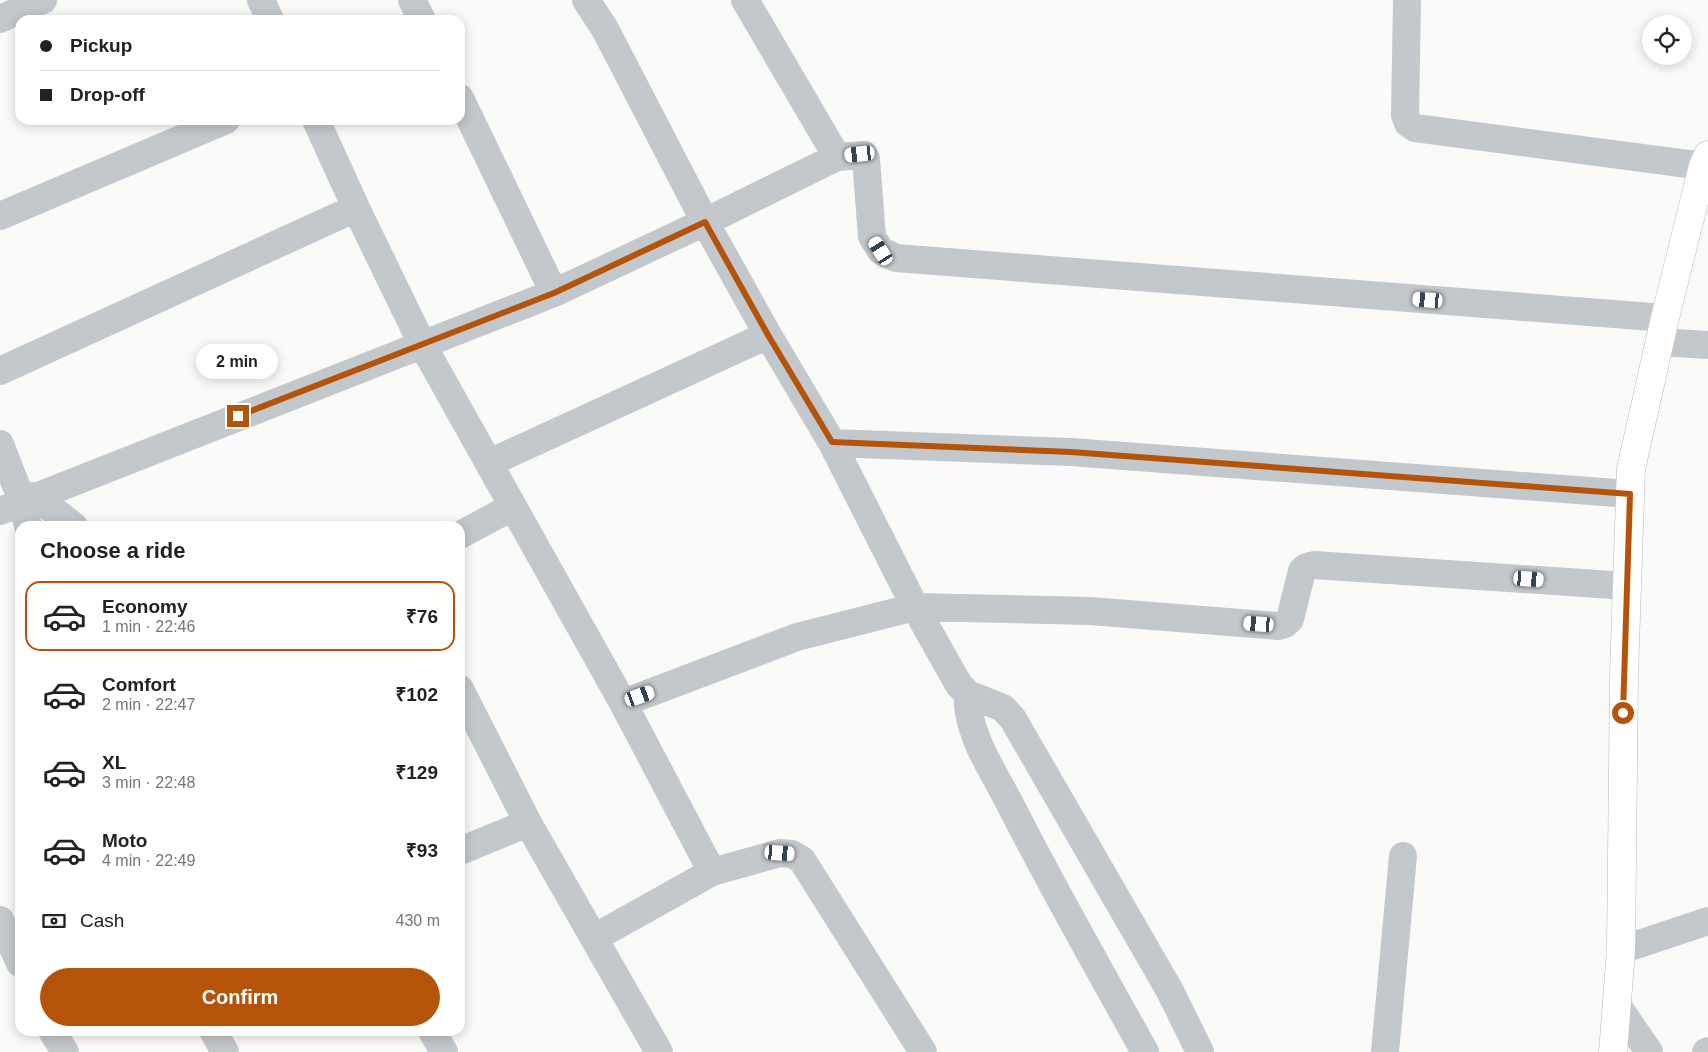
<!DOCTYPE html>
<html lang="en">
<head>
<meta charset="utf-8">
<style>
	:root { --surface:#fff; --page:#f6f6f6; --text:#222; --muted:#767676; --line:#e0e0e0; --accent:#b45309 }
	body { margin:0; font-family:Helvetica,sans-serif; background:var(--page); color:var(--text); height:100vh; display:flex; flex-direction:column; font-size:19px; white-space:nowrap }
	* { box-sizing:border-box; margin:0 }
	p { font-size:16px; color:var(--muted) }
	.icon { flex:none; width:28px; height:28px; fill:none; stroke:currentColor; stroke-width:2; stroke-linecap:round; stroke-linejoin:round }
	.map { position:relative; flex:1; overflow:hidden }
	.side { position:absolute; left:15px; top:521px; width:450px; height:515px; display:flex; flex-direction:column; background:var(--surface); border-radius:15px; box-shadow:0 2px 12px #0003 }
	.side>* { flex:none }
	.top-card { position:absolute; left:15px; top:15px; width:450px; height:110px; border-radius:15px; box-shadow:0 2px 12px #0003; display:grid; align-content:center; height:110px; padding:0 25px; background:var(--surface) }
	.fabs { position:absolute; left:1642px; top:15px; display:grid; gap:10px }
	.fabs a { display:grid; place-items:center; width:50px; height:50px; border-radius:50%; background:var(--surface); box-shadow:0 2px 12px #0003; font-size:25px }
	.end { position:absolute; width:22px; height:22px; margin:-11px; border:6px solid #b45309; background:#fff; box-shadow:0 0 0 2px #fff }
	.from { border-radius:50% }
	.bubble { position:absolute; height:35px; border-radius:18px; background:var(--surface); box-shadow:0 2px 12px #0003; font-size:16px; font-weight:600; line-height:35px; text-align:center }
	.car { position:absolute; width:15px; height:30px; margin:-15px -8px; border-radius:6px; box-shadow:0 0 4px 1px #0007; background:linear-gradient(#fff 24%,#345 0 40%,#fff 0 76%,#345 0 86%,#fff 0) }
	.top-card b { display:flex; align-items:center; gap:18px; height:48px; font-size:19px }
	.top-card b+b { border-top:1px solid var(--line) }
	.top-card i { width:12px; height:12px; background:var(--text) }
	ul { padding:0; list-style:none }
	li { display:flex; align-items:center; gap:15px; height:70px; margin:0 10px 8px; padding:0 15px; border:2px solid transparent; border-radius:15px }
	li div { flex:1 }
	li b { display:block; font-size:19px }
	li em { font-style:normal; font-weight:600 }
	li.current { border-color:var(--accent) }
	li>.icon { width:45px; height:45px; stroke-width:1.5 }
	h2 { padding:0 25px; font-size:22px; line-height:60px }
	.pay { display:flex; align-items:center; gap:12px; height:55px; padding:0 25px; font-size:19px }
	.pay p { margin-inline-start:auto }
	.cta { display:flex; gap:10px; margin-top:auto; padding:10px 25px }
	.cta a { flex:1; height:58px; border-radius:30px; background:var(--accent); color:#fff; font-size:20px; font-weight:600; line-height:58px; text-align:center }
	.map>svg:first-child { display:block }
</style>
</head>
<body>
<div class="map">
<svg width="1708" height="1052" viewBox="0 0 1708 1052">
	<rect width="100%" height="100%" fill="#fafaf8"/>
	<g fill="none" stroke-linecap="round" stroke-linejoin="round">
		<g stroke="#b3babf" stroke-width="29">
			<path id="secondary" d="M1613,1052L1621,950L1624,674L1631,469L1665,318L1703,166L1708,155"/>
		</g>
		<path stroke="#c3c8cc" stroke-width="28" d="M261,0L270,20
			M412,0L422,20
			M586,0L605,29L705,222L768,335L832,443L1071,452L1630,494
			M745,0L837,157L864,155L866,159L872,237L881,251L896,258L1665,318
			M1407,0L1405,115L1408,123L1415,128L1703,166
			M0,19L43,0
			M460,98L554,293
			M316,120L356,208L422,344L623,703L712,872
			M0,216L226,120
			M1660,342L1708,345
			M0,371L356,208
			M832,443L915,607L959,685L968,694L1003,708L1013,719L1170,991L1200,1052
			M0,444L22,501L28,526
			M489,463L768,335
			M35,496L74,526
			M0,511L554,293L705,222L837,157
			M460,535L512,507
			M460,689L528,823L659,1052
			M968,694C965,730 993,771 1009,802C1052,887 1099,969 1145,1052
			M623,703L797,637L915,607L1090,611L1278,626L1285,624L1290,619L1302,571L1306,567L1314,565L1627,586
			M460,851L528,823
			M0,920L20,963
			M594,938L712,872L780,853L792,854L802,860L923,1052
			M1621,950L1708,921
			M1617,1005L1649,1052
			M52,1031L65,1052
			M213,1031L225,1052
			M432,1031L444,1052
			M1385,1052L1403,856
			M1706,1052L1708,1051"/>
		<use href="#secondary" stroke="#fff" stroke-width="28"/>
	</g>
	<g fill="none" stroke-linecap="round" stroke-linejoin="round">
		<path stroke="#b45309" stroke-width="6" d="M238,416L554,293L705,222L768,335L832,442L1071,452L1630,494L1623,713"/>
	</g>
</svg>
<div class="fabs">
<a><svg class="icon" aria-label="locate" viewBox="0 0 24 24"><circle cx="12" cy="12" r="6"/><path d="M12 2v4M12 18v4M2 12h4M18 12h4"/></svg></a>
</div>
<i class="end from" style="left:1623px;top:713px"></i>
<i class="end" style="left:238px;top:416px"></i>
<div class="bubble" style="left:196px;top:344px;width:82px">2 min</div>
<i class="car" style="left:860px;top:154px;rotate:264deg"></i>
<i class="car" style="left:881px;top:251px;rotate:328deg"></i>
<i class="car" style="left:1428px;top:300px;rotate:274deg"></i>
<i class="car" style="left:1529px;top:579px;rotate:94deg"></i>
<i class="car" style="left:1259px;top:624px;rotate:274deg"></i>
<i class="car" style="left:640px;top:696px;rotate:70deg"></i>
<i class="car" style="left:780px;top:853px;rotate:94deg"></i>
<div class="top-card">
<b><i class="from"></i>Pickup</b>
<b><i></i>Drop-off</b>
</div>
<section class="side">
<h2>Choose a ride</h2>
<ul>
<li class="current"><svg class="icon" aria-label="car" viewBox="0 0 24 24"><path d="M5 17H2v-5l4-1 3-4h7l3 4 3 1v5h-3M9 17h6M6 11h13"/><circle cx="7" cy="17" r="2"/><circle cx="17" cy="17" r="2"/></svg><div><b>Economy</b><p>1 min · 22:46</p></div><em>₹76</em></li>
<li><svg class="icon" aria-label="car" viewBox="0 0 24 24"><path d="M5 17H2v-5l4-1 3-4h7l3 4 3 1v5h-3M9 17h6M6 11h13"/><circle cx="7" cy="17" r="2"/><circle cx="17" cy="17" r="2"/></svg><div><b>Comfort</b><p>2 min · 22:47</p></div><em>₹102</em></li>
<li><svg class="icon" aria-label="car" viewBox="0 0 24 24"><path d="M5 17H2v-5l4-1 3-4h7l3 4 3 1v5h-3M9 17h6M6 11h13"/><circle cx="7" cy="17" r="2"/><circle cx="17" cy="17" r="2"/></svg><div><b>XL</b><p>3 min · 22:48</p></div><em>₹129</em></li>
<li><svg class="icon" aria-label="car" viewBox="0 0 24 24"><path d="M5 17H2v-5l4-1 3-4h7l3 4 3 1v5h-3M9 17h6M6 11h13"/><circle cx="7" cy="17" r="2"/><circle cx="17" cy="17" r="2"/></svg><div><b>Moto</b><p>4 min · 22:49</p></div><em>₹93</em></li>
</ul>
<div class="pay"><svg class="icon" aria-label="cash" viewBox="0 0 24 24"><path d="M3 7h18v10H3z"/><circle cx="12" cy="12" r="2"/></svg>Cash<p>430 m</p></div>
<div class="cta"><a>Confirm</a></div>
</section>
</div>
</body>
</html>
